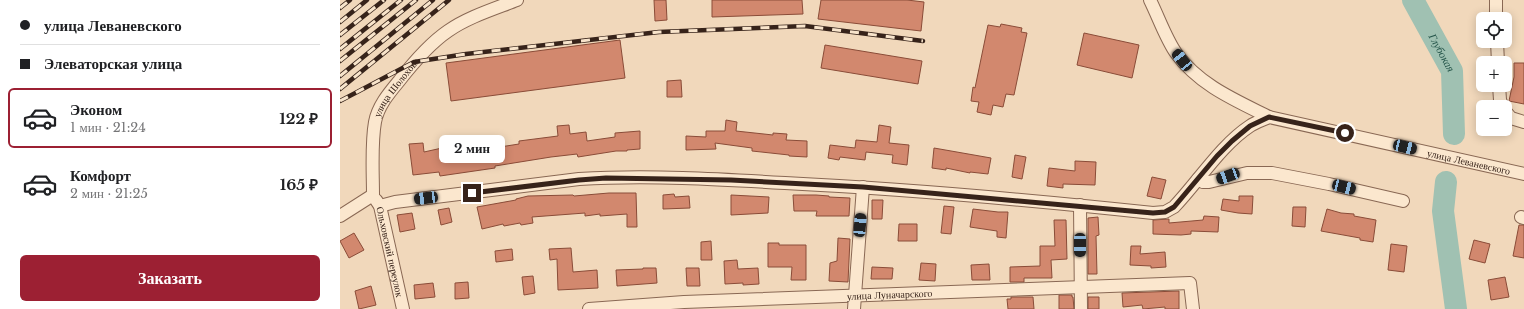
<!DOCTYPE html>
<html lang="ru">
<head>
<meta charset="utf-8">
<style>
	:root { --surface:#fff; --page:#f2f2f2; --text:#202124; --muted:#757577; --line:#e0e0e0; --accent:#9c2033 }
	body { margin:0; font-family:"Libre Baskerville",serif; background:var(--page); color:var(--text); height:100vh; display:flex; flex-direction:column; font-size:15px; white-space:nowrap }
	* { box-sizing:border-box; margin:0 }
	p { font-size:13px; color:var(--muted) }
	.icon { flex:none; width:22px; height:22px; fill:none; stroke:currentColor; stroke-width:2; stroke-linecap:round; stroke-linejoin:round }
	.map { position:relative; flex:1; overflow:hidden }
	.drawer { display:flex; flex-direction:column; background:var(--surface); width:340px }
	.drawer>* { flex:none }
	.guide { display:grid; align-content:center; height:88px; padding:0 20px; background:var(--surface) }
	.buttons { position:absolute; left:1136px; top:12px; display:grid; gap:8px }
	.buttons a { display:grid; place-items:center; width:36px; height:36px; border-radius:6px; background:var(--surface); box-shadow:0 2px 10px #0003; font-size:20px }
	.end { position:absolute; width:18px; height:18px; margin:-9px; border:5px solid #37231a; background:#fff; box-shadow:0 0 0 2px #fff }
	.from { border-radius:50% }
	.bubble { position:absolute; height:28px; border-radius:6px; background:var(--surface); box-shadow:0 2px 10px #0003; font-size:13px; font-weight:700; line-height:28px; text-align:center }
	.car { position:absolute; width:12px; height:24px; margin:-12px -6px; border-radius:5px; box-shadow:0 0 3px 1px #0007; background:linear-gradient(#222 24%,#8ab4d8 0 40%,#222 0 76%,#8ab4d8 0 86%,#222 0) }
	.guide b { display:flex; align-items:center; gap:14px; height:38px; font-size:15px }
	.guide b+b { border-top:1px solid var(--line) }
	.guide i { width:10px; height:10px; background:var(--text) }
	ul { padding:0; list-style:none }
	li { display:flex; align-items:center; gap:12px; height:60px; margin:0 8px 6px; padding:0 12px; border:2px solid transparent; border-radius:6px }
	li div { flex:1 }
	li b { display:block; font-size:15px }
	li em { font-style:normal; font-weight:700 }
	li.current { border-color:var(--accent) }
	li>.icon { width:36px; height:36px; stroke-width:1.5 }
	.action { display:flex; gap:8px; margin-top:auto; padding:8px 20px }
	.action a { flex:1; height:46px; border-radius:6px; background:var(--accent); color:#fff; font-size:16px; font-weight:700; line-height:46px; text-align:center }
	main { display:flex; flex:1; min-height:0 }
	.map>svg:first-child { display:block }
</style>
</head>
<body>
<main>
<section class="drawer">
<div class="guide">
<b><i class="from"></i>улица Леваневского</b>
<b><i></i>Элеваторская улица</b>
</div>
<ul>
<li class="current"><svg class="icon" aria-label="car" viewBox="0 0 24 24"><path d="M5 17H2v-5l4-1 3-4h7l3 4 3 1v5h-3M9 17h6M6 11h13"/><circle cx="7" cy="17" r="2"/><circle cx="17" cy="17" r="2"/></svg><div><b>Эконом</b><p>1 мин · 21:24</p></div><em>122 ₽</em></li>
<li><svg class="icon" aria-label="car" viewBox="0 0 24 24"><path d="M5 17H2v-5l4-1 3-4h7l3 4 3 1v5h-3M9 17h6M6 11h13"/><circle cx="7" cy="17" r="2"/><circle cx="17" cy="17" r="2"/></svg><div><b>Комфорт</b><p>2 мин · 21:25</p></div><em>165 ₽</em></li>
</ul>
<div class="action"><a>Заказать</a></div>
</section>
<div class="map">
<svg width="1184" height="309" viewBox="0 0 1184 309">
	<rect width="100%" height="100%" fill="#f1d8bb"/>
	<g fill="none" stroke-linecap="round" stroke-linejoin="round">
		<g stroke="#a0c1b2" stroke-width="22">
			<path id="s1" d="M1073,0L1112,71L1114,134"/>
			<path d="M1106,182L1103,211L1116,309"/>
		</g>
	</g>
	<path fill="#d2886e" stroke="#8a4c38" d="M314,0H326L327,20L315,21Z
		M372,0H462L463,14L372,17Z
		M481,0H567L584,2L581,31L478,19Z
		M661,24L682,28L681,32L687,33L674,95L666,94L663,107L653,105L651,115L637,112L639,102L631,101L633,87L635,88L648,25L660,27Z
		M744,33L799,45L792,78L737,65Z
		M280,40L285,78L111,101L106,63Z
		M485,45L582,61L578,84L481,68Z
		M1174,63H1184V104L1169,101L1174,77Z
		M341,80L342,97H327V81Z
		M386,120L397,122L396,131L433,135V133L447,134L446,140L467,141V157L449,156V155L412,151V148L375,143L376,149L346,150V136L366,137V131H385Z
		M229,125L230,134L246,132L247,141L275,137V133L300,131V149L287,150V151H276L238,157L237,154L211,157L155,166V168L100,176L99,172L73,175L69,144L83,143L84,152L111,146L113,157L160,150V147L179,144V141L218,136L217,126Z
		M539,125L551,127L549,143L569,145L567,165L552,163L553,155L526,152L525,160L500,157L499,160L488,158L490,145L515,148L516,140L537,142Z
		M594,148L651,158L648,174L630,172V173L606,168V170L592,168Z
		M675,155L686,157L682,179L672,177Z
		M735,161L756,162L755,185L723,184V188L707,186L709,168L735,171Z
		M812,177L826,180L821,199L807,196Z
		M269,193H296L297,227H287V214L260,216V214L245,216V213L192,217L193,223L181,225L180,223L164,226L163,224L142,229L137,207L176,200V199L188,196L233,195L234,196Z
		M334,194L335,197L349,196L350,208L323,209V195Z
		M391,195L429,197L428,213L391,215Z
		M453,195H476L489,196V197L510,198L509,216H476L477,211H454Z
		M899,196H913L912,214L898,213L881,210L883,199L899,201Z
		M532,200H543L542,219H532Z
		M604,206L614,207L611,234L601,233Z
		M953,207H966L965,227L952,226Z
		M109,208L112,222L101,225L98,210Z
		M633,209L658,212H668L666,238L657,237V231L630,227Z
		M987,209L1001,213L1014,214V216L1036,220L1033,242L1020,240V238L981,231Z
		M72,213L75,229L60,232L57,215Z
		M864,216L879,217L878,232L851,231V234L841,235L813,234V220L829,219V223L863,220Z
		M758,217L759,235L756,236L757,274H748V218Z
		M714,220H726L727,259L711,260L712,278H684V282H670V267L700,266V246H715Z
		M559,224H577V241H558Z
		M1179,225H1184V258L1173,256Z
		M14,233L24,250L9,258L0,241Z
		M498,238L510,239L508,282L489,281L490,263L497,261Z
		M1134,240L1150,244L1145,263L1129,259Z
		M371,241L372,260H361V242Z
		M428,243H439V245H466V280H451L452,267H428Z
		M1051,244L1067,246L1064,272L1048,270Z
		M791,246H801L800,254L825,252L826,267L811,268V266L790,265Z
		M231,248L233,272L257,270L258,288L218,290L217,259L210,260L209,249Z
		M172,249L173,260L156,262L155,251Z
		M397,260L398,269L418,268L419,284L403,285V283L385,284L384,261Z
		M581,263L596,264L595,281L579,280Z
		M649,264L650,280H632L631,265Z
		M532,267L553,268L552,279H531Z
		M303,268H316L317,283L277,286L276,270L303,269Z
		M346,268H359L360,286H347Z
		M193,276L195,293L184,295L182,277Z
		M1165,277L1169,297L1151,300L1148,280Z
		M128,282L129,298L115,299V283Z
		M93,283L95,297L75,299L74,285Z
		M31,286L36,305L19,309L15,291Z
		M839,291V309H825V307L803,309L802,305L783,307L782,293Z
		M719,295H732V297H733L734,309H719Z
		M671,297H693L694,309H668L667,299H671Z
		M748,297H759V309H748Z"/>
	<g fill="none" stroke-linecap="round" stroke-linejoin="round">
		<g stroke="#896854" stroke-width="14">
			<g id="minor">
				<path id="s2" d="M810,0C818,16 826,39 836,53C859,85 895,100 929,117L1184,174"/>
				<path d="M1156,0V19"/>
				<path d="M1157,41L1158,63"/>
				<path d="M1159,85L1160,100L1163,107"/>
				<path d="M1165,111L1171,118L1184,122"/>
				<path d="M858,179L863,182H869L907,173H932L989,184L1063,201"/>
				<path id="s3" d="M33,195C33,173 31,144 35,122C38,106 49,93 59,81C73,63 89,44 108,31C128,17 154,9 177,0"/>
				<path id="s4" d="M36,200L40,206L63,309"/>
				<path d="M740,205L741,309"/>
				<path d="M40,206L55,202L239,179C308,175 377,179 445,183C568,189 691,200 813,213L825,212L834,207C858,182 881,145 910,126C916,122 923,120 929,117"/>
				<path d="M0,216L33,195"/>
				<path d="M1181,217L1184,218"/>
				<path id="s5" d="M249,309L344,302L850,283L853,309"/>
				<path d="M514,309L523,187"/>
			</g>
		</g>
		<use href="#minor" stroke="#fbe7ce" stroke-width="12"/>
		<g stroke="#37231a" stroke-width="4.5">
			<path id="rail" d="M0,8L10,0
				M0,22L27,0
				M0,35L44,0
				M0,49L61,0
				M0,61L76,0
				M0,76L93,0
				M0,89L109,0
				M0,101L74,62L126,54L319,32L465,26L583,41"/>
		</g>
		<use href="#rail" stroke="#f8e4cb" stroke-width="3" stroke-dasharray="9" stroke-linecap="butt"/>
	</g>
	<g fill="none" stroke-linecap="round" stroke-linejoin="round">
		<path stroke="#37231a" stroke-width="5" d="M132,193L239,180L266,178L391,180L523,187L813,213L825,212L834,207L877,156L892,141L910,126L929,117L1005,133"/>
	</g>
	<g text-anchor="middle" dominant-baseline="central" stroke-width="3.5" stroke-linejoin="round" paint-order="stroke">
		<g font-size="10" fill="#37231a" stroke="#f8e4cb">
			<text stroke="none"><textPath href="#s3" startOffset="114">улица Шолохова</textPath></text>
			<text stroke="none"><textPath href="#s2" startOffset="378">улица Леваневского</textPath></text>
			<text stroke="none"><textPath href="#s4" startOffset="54">Ольховский переулок</textPath></text>
			<text stroke="none"><textPath href="#s5" startOffset="301">улица Луначарского</textPath></text>
		</g>
		<g font-size="11" font-style="italic" fill="#28584d" stroke="#f8e4cb">
			<text stroke="none"><textPath href="#s1" startOffset="60">Глубокая</textPath></text>
		</g>
	</g>
</svg>
<div class="buttons">
<a><svg class="icon" aria-label="locate" viewBox="0 0 24 24"><circle cx="12" cy="12" r="6"/><path d="M12 2v4M12 18v4M2 12h4M18 12h4"/></svg></a>
<a>+</a>
<a>−</a>
</div>
<i class="end from" style="left:1005px;top:133px"></i>
<i class="end" style="left:132px;top:193px"></i>
<div class="bubble" style="left:99px;top:135px;width:66px">2 мин</div>
<i class="car" style="left:842px;top:60px;rotate:322deg"></i>
<i class="car" style="left:1065px;top:147px;rotate:103deg"></i>
<i class="car" style="left:888px;top:176px;rotate:250deg"></i>
<i class="car" style="left:1004px;top:187px;rotate:104deg"></i>
<i class="car" style="left:86px;top:198px;rotate:263deg"></i>
<i class="car" style="left:520px;top:225px;rotate:5deg"></i>
<i class="car" style="left:740px;top:245px;rotate:180deg"></i>
</div>
</main>
</body>
</html>
